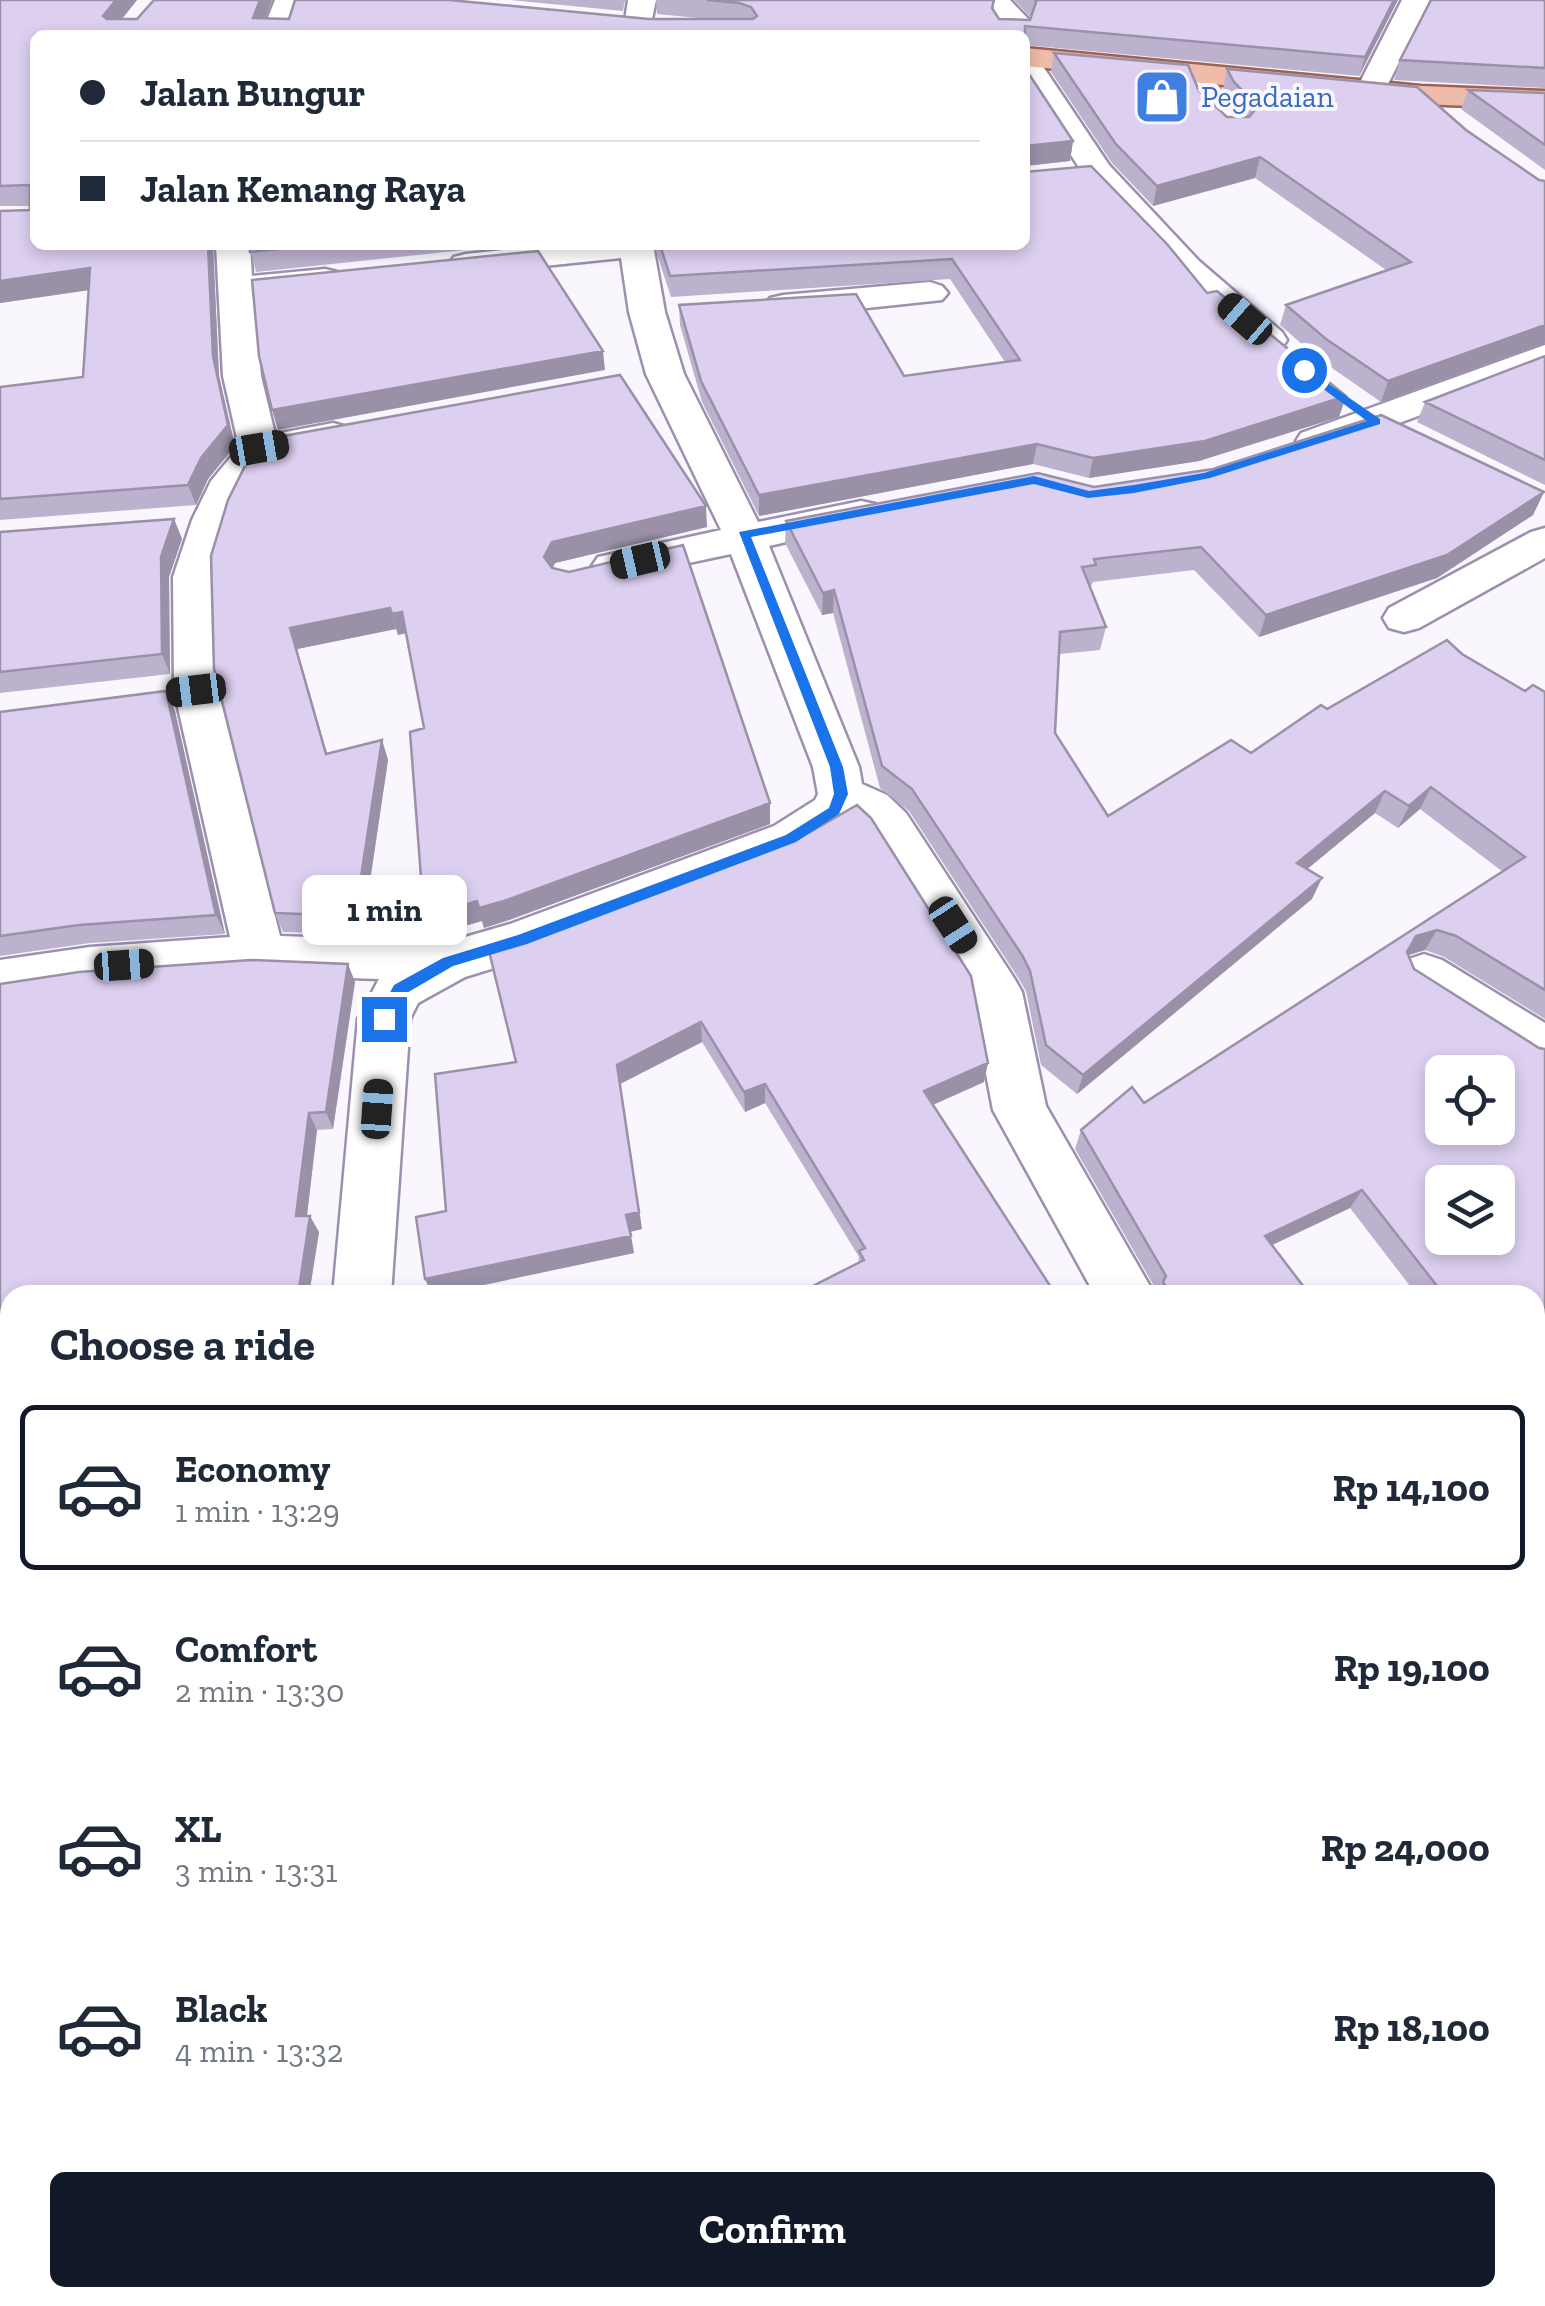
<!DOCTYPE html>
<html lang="en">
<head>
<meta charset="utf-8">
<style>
	:root { --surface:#fff; --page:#f6f6f7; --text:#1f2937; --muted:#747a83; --line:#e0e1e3; --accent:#111827 }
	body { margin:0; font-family:"Zilla Slab",serif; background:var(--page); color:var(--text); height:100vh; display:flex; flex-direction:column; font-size:38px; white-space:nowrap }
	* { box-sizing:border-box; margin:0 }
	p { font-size:32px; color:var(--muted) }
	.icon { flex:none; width:55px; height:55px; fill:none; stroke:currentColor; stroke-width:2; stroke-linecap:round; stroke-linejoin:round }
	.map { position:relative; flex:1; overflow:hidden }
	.side { position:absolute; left:0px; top:1285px; width:1545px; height:1022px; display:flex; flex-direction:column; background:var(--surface); border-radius:30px 30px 0 0; box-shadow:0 5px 15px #0003 }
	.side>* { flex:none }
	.hud { position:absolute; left:30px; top:30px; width:1000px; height:220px; border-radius:15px; box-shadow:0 5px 15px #0003; display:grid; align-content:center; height:220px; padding:0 50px; background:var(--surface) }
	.tools { position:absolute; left:1425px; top:1055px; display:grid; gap:20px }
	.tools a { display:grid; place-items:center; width:90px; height:90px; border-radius:15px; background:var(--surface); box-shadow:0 5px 15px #0003; font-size:50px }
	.end { position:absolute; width:45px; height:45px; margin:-22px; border:12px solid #1a73e8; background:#fff; box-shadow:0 0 0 5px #fff }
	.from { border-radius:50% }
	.bubble { position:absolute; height:70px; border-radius:15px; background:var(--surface); box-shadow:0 5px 15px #0003; font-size:32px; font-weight:700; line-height:70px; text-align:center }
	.car { position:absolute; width:30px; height:60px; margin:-30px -15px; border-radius:12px; box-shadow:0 0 8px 2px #0007; background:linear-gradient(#222 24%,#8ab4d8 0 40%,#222 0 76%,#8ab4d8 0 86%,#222 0) }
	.hud b { display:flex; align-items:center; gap:35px; height:95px; font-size:38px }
	.hud b+b { border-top:2px solid var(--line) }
	.hud i { width:25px; height:25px; background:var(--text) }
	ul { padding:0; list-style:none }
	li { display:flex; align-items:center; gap:30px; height:165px; margin:0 20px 15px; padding:0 30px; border:5px solid transparent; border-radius:15px }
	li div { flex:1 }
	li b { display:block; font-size:38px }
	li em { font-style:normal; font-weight:700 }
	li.current { border-color:var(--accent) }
	li>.icon { width:90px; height:90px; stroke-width:1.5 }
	h2 { padding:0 50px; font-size:45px; line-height:120px }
	.primary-button { display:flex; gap:20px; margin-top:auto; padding:20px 50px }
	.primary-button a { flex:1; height:115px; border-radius:15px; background:var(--accent); color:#fff; font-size:40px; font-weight:700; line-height:115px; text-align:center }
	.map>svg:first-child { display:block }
</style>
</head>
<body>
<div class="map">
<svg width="1545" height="2306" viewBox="0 0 1545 2306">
	<rect width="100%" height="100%" fill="#f9f7fd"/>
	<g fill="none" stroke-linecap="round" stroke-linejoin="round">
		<g stroke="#9d90af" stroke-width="5">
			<path id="minor" d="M275,0H303L291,35H261Z
				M628,0H656L649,33H629L624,27Z
				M980,0H1010L1030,21L1024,29L1027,35L1025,37L997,35L993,26L998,20Z
				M1402,0H1430L1382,96H1360L1356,90Z
				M1025,53L1036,56L1109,165L1199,261L1282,332L1287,340L1282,348L1269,351L1256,348L1175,275L1086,178L1025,85Z
				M1198,65L1209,68L1226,104L1249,126L1244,133H1222L1197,108L1183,74L1187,68Z
				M216,245H250L252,276L325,269L337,272L342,279L337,286L254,297L261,376L275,434L333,423L347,427L352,435L347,443L272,457L249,485L232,520L215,577L218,690L280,936L448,942L510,924L774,826L815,800L818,794L813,767L731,554L613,579L598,575L592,566L598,557L721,530L646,374L629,312L621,258L466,274L454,271L449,264L454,257L466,254L549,245H653L665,312L684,374L758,522L861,501L875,504L881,513L875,522L769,546L859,767L862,784L887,795L906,813L1014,978L1022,992L1046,1106L1155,1295H1095L993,1110L971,995L872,837L853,819L808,850L540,954L465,977L418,1003L410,1019L391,1295H333L358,1019L379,979L259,975L90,987L0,1000V960L90,947L230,937L174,690L173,577L192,520L211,481L239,447L223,376Z
				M930,282L942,286L948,293L942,300L783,317L770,314L765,306L770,298L783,295Z
				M1545,345V369L1329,449L1315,453L1301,449L1296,441L1301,433Z
				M1545,528V558L1419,628L1404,632L1389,628L1383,618L1389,608L1531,532Z
				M1424,954L1442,960L1545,1023V1070L1526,1064L1406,988L1399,974L1406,960Z
				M10,2258V2298H52L54,2306H0V2262Z
				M485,2298H566L570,2306H488Z
				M621,2298H709L705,2306H617Z"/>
		</g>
		<g stroke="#9c6354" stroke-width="5">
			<path id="major" d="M1025,48L1421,86L1545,91V109L1421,104L1025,66Z"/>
		</g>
		<use href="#minor" fill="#fff" fill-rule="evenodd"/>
		<use href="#major" fill="#efbbaa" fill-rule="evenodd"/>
	</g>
	<path fill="#bdb2ce" d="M0,0H137L122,19H137L154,0H272L265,18L649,19H708L657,14L656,0H994V12L999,19L1030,20L1031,18L1014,0H1398L1359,76L1025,45L35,245H213L219,376L235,446L208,479L196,505L0,520V387L83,377L88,290L0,303V211L30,210V206H0Z
		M510,0H625L623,11Z
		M1545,0V88L1394,80L1400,60Z
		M1054,53L1199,91L1227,117H1244L1229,102L1223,89L1227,69L1466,130L1539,180L1545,181V343L1381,402L1319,359L1280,325L1286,305L1386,270L1255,178L1153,206L1112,163L1051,72Z
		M1025,68L1073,141L1070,161L1025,166V172L1207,293L1346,396L1339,417L1199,461L1089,478L1033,464L759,516L702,402L680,325L679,305L904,376L1005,362L950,279L671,297L654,245H1025Z
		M1468,90L1545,93V170L1461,109Z
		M249,245H512L256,272Z
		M1545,356V485L1417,422L1425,402Z
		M1094,487L1544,492L1533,515L1437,578L1259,637L1194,570L1093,582L1090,588L1106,627L1100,650L1059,654L1055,733L1108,816L1251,753L1327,709L1462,654L1525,691L1545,692V1019L1444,957L1425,950L1409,955L1535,1295H1417L1350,1208L1272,1245L1310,1295H1157L1158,1293L1075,1149L1081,1130L1144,1103L1503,872L1420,809L1398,828L1375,813L1307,869L1312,899L1077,1094L1041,1065L1026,991L1017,976L909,811L880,788L833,613L822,615L785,543L786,521Z
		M174,519L182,539L169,577L170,674L0,693V532Z
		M707,527L555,563L553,568L770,824L509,920L484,928L482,921L430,936L424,728L406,633L398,635L396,629L297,649L327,754L382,740L388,760L362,935L283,932L275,913L211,556Z
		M166,691L175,711L225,934L90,943L0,956V711Z
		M489,951L984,1082L933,1105L1056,1295L858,1264L859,1257L765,1103L745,1112L702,1042L620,1084L642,1229L630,1232L634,1253L432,1295L446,1211L516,1062Z
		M355,982L333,1129L317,1130L307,1216L319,1232L309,1295H10V1936L0,1940V984Z"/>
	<path fill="#9a91a8" d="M116,0H137L109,35L103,16Z
		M260,0H272L259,35L253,18Z
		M1394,0H1398L1359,76L1365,57Z
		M1073,141L1070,161L1025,166V146Z
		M1260,157L1255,178L1153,206L1157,186Z
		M208,245H213L219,376L235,446L208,479L196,505L188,485L213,356Z
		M90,268L97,289L0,303V281Z
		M1545,325V343L1381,402L1388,381Z
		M603,351L605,370L278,430L272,410Z
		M1346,396L1339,417L1199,461L1089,478L1093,458Z
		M1037,444L1033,464L759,516V495Z
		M1544,492L1533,515L1437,578L1259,637L1266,615Z
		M706,506L707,527L555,563L547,578L544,557L552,542Z
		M174,519L182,539L169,577L170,674L162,654L161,557Z
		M834,590L833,613L822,615L823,593Z
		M390,608L396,629L297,649L333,775L290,628Z
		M402,612L407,633L398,635L392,614Z
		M166,691L175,711L225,934L216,915Z
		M382,740L388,760L362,935L355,916Z
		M1431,787L1420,809L1398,828L1409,806Z
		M1385,791L1375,813L1288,885L1297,863Z
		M770,803V824L509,920L484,928L482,921L430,936L424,917Z
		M1322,878L1312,899L1077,1094L1083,1075Z
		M1437,930L1425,950L1405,956L1416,936Z
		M348,964L355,982L333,1129L326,1112Z
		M701,1022L702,1042L620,1084L642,1229L629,1232L626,1215L617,1065Z
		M988,1063L984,1082L921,1110L924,1091Z
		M765,1084V1103L745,1112L744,1092Z
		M309,1113L317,1130L305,1232L296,1216Z
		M1362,1190L1350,1208L1255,1253L1265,1236Z
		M310,1216L319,1232L309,1295H298Z
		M631,1236L634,1253L437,1295H432L425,1279Z
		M10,1924V1936L0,1940V1928Z
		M264,2298H281L282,2306H266Z"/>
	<path fill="#dccff0" stroke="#9a91a8" stroke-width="2.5" fill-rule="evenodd" d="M0,0H116L103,16L107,19H137L154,0H260L253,18L289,19L295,0H449L649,19H753L757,16L751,7L739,3L707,0H994L992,8L999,19L1030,20L1036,2L1035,0H1394L1365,57L1025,26V35H35V245H208L213,356L228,425L201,458L188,485L0,499V387L83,377L90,268L0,281V211L30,210V185L0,186Z
		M1431,0H1545V68L1400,60Z
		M1054,53L1188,65L1199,91L1227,117H1249L1258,106L1234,82L1227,69L1417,87L1466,130L1539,180L1545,181V325L1388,381L1326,339L1286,305L1411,262L1260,157L1157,186L1115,143Z
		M1025,68L1073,141L1025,146Z
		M1468,90L1545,93V145Z
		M1025,160V172L1091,166L1167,244L1207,293L1217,291L1346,396L1205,441L1093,458L1037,444L759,495L701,381L679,305L856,294L904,376L1020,360L952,259L670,276L660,245H1025Z
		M249,245H313L250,252Z
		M538,251L603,351L272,410L259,356L252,280Z
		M1545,356V460L1425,402Z
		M620,375L706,506L552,542L544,557L552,568L569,572L683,545L770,803L504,901L479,908L477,901L424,917L410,732L424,728L402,612L392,614L390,608L290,628L326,754L382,740L355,916L275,913L214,669L211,556L228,500L245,466L267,439Z
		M1381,415L1544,492L1447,555L1266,615L1201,547L1094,559L1096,565L1082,567L1106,627L1060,632L1055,733L1108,816L1231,740L1251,753L1321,705L1327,709L1447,640L1462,654L1525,691L1533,685L1545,692V990L1456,936L1437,930L1416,936L1407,952L1414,969L1539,1048L1545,1049V1753L1535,1759V1295H1432L1441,1291L1362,1190L1265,1236L1310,1295H1171L1163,1282L1166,1276L1081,1130L1132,1087L1144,1103L1525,857L1431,787L1409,806L1385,791L1297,863L1322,878L1083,1075L1046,1045L1030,971L1022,955L912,789L882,766L834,590L823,593L786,521L1038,473L1094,487L1213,469ZM1442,1072H1498V1128H1442ZM1442,1182H1498V1238H1442Z
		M174,519L161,557L162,654L0,672V532Z
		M166,691L216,915L79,925L0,936V712Z
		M857,805L871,818L971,976L988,1063L924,1091L1056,1295H795L864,1260L859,1251L865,1248L765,1084L744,1092L701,1022L617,1065L639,1212L626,1215L631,1236L425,1279L416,1217L446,1211L435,1074L516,1062L489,951L537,937L810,832Z
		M251,960L348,964L326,1112L309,1113L296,1216H310L298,1295H10V1924L0,1928V984L79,972Z
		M1535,1801L1545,1815V2306H709L711,2304L616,2301L611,2306L607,2298H1535Z
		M10,2055V2298H264L266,2306H20L17,2301H0V2059Z"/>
	<path fill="#1a73e8" d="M1304,367L1380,419V424L1210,478L1134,493L1088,498L1034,484L751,537L843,767L848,794L839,814L796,842L527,944L453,966L405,994L389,1023H378L376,1019L394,985L443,958L518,935L786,835L829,808L834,794L830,767L739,532L1034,476L1089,491L1134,485L1204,473L1367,421L1300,372Z"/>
	<defs>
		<g id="shop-square" transform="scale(2.875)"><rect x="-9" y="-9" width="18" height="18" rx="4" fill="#3f7fe0" stroke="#f9f7fd"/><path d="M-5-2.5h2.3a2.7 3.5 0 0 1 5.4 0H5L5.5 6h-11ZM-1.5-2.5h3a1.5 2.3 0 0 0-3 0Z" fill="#fff"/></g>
	</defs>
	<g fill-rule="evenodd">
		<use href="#shop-square" x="1162" y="97"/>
	</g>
	<g text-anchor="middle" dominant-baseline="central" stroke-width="8" stroke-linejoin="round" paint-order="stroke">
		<g font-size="30" fill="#366cbe" stroke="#f9f7fd" text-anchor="start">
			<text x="1201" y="97">Pegadaian</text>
		</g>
	</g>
</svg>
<div class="tools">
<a><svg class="icon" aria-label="locate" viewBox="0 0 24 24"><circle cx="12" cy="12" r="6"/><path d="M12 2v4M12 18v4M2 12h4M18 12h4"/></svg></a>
<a><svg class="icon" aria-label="layers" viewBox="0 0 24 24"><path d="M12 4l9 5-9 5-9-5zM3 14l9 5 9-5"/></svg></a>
</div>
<i class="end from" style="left:1304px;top:370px"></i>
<i class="end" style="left:384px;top:1019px"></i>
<div class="bubble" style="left:302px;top:875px;width:165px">1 min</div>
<i class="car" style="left:1245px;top:319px;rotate:311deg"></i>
<i class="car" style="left:259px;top:448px;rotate:80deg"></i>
<i class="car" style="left:640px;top:560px;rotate:257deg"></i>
<i class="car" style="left:196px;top:690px;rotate:263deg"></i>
<i class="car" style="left:953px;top:925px;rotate:147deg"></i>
<i class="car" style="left:124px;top:965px;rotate:86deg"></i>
<i class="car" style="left:377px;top:1109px;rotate:4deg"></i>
<div class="hud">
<b><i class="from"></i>Jalan Bungur</b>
<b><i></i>Jalan Kemang Raya</b>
</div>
<section class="side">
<h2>Choose a ride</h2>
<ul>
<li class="current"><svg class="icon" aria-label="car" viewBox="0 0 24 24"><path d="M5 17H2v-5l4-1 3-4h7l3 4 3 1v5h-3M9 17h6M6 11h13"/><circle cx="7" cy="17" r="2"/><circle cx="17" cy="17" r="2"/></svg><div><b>Economy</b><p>1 min · 13:29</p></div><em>Rp 14,100</em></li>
<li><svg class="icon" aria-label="car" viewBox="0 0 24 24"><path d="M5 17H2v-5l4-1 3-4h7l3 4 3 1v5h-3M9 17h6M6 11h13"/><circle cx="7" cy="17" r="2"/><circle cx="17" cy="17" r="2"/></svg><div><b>Comfort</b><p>2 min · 13:30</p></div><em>Rp 19,100</em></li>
<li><svg class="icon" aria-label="car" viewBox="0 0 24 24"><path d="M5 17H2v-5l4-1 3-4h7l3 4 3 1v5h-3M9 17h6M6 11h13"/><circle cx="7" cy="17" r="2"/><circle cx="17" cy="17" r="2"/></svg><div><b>XL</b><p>3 min · 13:31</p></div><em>Rp 24,000</em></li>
<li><svg class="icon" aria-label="car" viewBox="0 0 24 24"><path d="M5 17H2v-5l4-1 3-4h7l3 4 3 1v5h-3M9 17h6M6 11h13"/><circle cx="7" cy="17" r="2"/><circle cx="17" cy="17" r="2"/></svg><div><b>Black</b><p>4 min · 13:32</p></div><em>Rp 18,100</em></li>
</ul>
<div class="primary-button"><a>Confirm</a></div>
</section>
</div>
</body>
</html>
